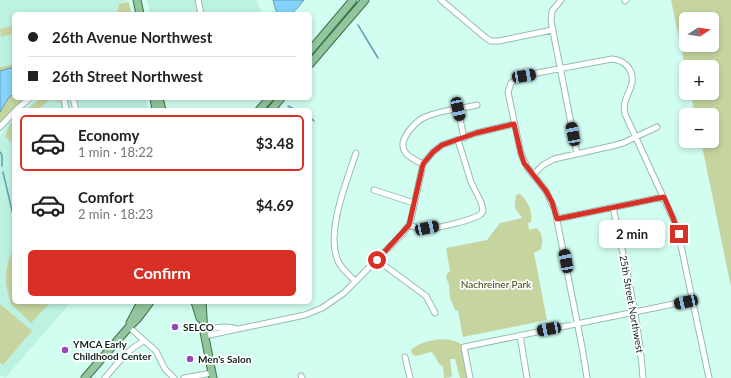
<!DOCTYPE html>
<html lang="en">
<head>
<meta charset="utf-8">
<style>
	:root { --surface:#fff; --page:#f2f2f2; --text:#222; --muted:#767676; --line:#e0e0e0; --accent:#d93025 }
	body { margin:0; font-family:Lato,sans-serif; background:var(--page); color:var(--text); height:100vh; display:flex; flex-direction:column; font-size:15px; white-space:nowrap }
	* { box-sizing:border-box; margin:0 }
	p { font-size:13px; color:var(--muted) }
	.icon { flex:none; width:22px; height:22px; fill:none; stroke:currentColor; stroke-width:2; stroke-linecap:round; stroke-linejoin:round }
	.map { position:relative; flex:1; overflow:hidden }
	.details { position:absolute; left:12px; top:108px; width:300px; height:196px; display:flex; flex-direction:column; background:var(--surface); border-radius:6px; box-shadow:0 2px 6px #0003 }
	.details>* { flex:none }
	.banner { position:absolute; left:12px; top:12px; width:300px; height:88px; border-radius:6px; box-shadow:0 2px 6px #0003; display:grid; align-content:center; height:88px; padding:0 16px; background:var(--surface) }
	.needle { width:26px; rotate:78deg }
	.fabs { position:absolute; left:679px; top:12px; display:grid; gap:8px }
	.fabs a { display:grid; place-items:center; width:40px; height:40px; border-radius:6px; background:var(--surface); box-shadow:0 2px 6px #0003; font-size:20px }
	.end { position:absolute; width:18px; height:18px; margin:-9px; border:5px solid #d93025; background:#fff; box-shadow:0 0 0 2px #fff }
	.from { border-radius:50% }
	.bubble { position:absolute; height:28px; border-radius:6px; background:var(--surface); box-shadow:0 2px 6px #0003; font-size:13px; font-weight:700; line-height:28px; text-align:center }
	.car { position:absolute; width:12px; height:24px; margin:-12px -6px; border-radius:5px; box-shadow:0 0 3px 1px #0007; background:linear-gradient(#222 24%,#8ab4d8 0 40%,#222 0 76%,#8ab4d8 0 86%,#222 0) }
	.banner b { display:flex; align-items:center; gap:14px; height:38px; font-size:15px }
	.banner b+b { border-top:1px solid var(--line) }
	.banner i { width:10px; height:10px; background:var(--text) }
	ul { padding:7px 0 0; list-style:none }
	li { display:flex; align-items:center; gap:12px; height:56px; margin:0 8px 6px; padding:0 8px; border:2px solid transparent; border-radius:6px }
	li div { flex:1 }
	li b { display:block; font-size:15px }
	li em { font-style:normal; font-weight:700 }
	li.current { border-color:var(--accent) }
	li>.icon { width:36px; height:36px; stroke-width:1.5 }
	.action { display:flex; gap:8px; margin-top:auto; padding:8px 16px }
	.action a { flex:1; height:46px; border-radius:6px; background:var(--accent); color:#fff; font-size:16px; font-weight:700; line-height:46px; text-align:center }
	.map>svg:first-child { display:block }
</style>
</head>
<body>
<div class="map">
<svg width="731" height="378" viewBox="0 0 731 378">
	<rect width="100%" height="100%" fill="#d2fdf1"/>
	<path fill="#bdf2e3" d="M0,0H127V2L119,4L117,14H14V64L0,67Z
		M147,0H256L263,14H150Z
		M39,98H146L148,110H23Z
		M14,118V302H71L5,378L1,375L0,376V137L7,125Z"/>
	<path fill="#c6d5a0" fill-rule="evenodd" d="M671,0H731V287L701,141H712V115H695L691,93H712V67H686V71ZM686,19H712V45H686Z
		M129,2L131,14H117L119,4Z
		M14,26V34L1,37L0,29Z
		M14,64V98H26L0,122V67Z
		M42,98H61L64,110H62L60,101H56L54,99H51L37,110H26Z
		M14,120V143H13L5,137L10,124Z
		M520,194C528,201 533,212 531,222L528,223L529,230L536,228C543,232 543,242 541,249L534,253L547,320L463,337L458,311L455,310L450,298L449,284L446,278L447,274L450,271L446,248L487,240L500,223L522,218C514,205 514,212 516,195Z
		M14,249V302H51L31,323L11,304L6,284V272L9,258Z
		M0,304L32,331L3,365L0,363Z
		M440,339C475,340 458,355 471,371V378H460L455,359H450L452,377L444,378L443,367C436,363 437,356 431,352L416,356L412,354L411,350C420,342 429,341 440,339Z"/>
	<path fill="#84d3fb" stroke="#629eb8" d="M273,0H304C293,13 295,14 277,14Z
		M14,67V94L9,97L0,112V71Z"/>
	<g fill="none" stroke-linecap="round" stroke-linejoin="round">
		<path stroke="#629eb8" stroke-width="1.5" d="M358,25L378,58
			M288,106L296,110
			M310,117L314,121
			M0,152L2,155V166
			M3,172L14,219"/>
		<g stroke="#94bdb2" stroke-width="7">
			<path id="minor" d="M198,0L201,14
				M441,0L486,38L491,41H499L552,30
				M561,0L552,11L551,21L577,154
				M625,1L626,0
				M64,98L66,110
				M73,98L76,110
				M458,109L464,138
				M16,110L30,98
				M0,127L14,112
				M423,164C417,161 409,158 405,152C397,140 415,122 425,117C441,110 460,109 477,105
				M533,175L543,165L554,159L612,146L623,143L657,127
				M374,190L414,203
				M613,207C625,264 639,320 643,378
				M557,219L663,197
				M409,225C414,227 418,228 424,229C434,229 476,220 482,213L483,210L481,202L471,182L458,140
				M377,260L426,296L435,313
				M355,281C349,275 343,270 339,263C324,235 347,181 356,153
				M129,327L156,351L165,369L174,378
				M204,330C216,328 226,325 237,329
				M520,335L527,378
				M205,336L305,315L322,308L344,293L402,234L409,225L411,219L423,164L433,152L442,145L476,133L514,124
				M405,357L410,378
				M301,376L302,378
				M105,378C117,364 127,350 144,341
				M184,378L212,373
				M470,378L464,347L693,300
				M587,378L582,347L555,210L546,191L527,167L521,154L508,92L511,83L521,76L612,59C624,60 634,69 632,83C629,95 622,101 625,114L677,227L709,378"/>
		</g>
		<g stroke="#377447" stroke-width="9">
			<path id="major" d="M137,0L140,14
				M310,51L353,0
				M310,64L365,0
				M154,98L156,110
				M159,98L162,110
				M259,110L270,98
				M271,110L281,98
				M195,302L200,318
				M202,302L204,332L213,378
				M130,323L141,302
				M85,378L129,327L138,318L150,302"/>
		</g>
		<use href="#minor" stroke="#fff" stroke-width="5"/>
		<use href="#major" stroke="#93c69e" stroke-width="7"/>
	</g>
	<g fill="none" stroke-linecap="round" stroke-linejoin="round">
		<path stroke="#d93025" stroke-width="5" d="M377,260L409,225L423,164L433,152L442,145L476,133L514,124L521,154L524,163L546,191L552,202L557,219L664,197L673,218L679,234"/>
	</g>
	<g fill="#9748b8" stroke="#fff" stroke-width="1.5">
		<circle cx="175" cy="327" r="4"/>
		<circle cx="65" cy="350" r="4"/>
		<circle cx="190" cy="359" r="4"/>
	</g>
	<g text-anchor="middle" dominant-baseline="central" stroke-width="3.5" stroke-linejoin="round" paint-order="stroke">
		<g font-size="10" fill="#36410c" stroke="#fff">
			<text x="496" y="284">Nachreiner Park</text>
		</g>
		<g font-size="10" fill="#11221d" stroke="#fff">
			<text transform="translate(632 304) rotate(80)">25th Street Northwest</text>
		</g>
		<g font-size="10" font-weight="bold" fill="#11221d" stroke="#fff" text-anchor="start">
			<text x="183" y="327">SELCO</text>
			<text x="73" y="344">YMCA Early<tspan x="73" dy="12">Childhood Center</tspan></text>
			<text x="198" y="359">Men's Salon</text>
		</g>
	</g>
</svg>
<div class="fabs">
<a><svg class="needle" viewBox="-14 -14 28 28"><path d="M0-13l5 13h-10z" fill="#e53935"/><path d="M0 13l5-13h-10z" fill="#767676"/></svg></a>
<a>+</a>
<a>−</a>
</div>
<i class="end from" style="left:377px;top:260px"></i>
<i class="end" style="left:679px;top:234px"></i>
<div class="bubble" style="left:599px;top:220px;width:66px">2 min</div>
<i class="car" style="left:524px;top:76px;rotate:80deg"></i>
<i class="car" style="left:458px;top:109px;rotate:168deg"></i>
<i class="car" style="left:573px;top:134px;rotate:349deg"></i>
<i class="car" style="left:427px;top:228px;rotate:78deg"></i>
<i class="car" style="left:566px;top:261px;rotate:349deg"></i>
<i class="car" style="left:686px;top:302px;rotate:258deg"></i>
<i class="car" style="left:549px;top:329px;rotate:259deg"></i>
<div class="banner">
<b><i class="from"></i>26th Avenue Northwest</b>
<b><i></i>26th Street Northwest</b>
</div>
<section class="details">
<ul>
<li class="current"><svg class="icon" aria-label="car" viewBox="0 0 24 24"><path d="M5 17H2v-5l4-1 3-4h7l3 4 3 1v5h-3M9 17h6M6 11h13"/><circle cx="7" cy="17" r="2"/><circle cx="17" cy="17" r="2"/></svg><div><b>Economy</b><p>1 min · 18:22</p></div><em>$3.48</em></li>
<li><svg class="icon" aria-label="car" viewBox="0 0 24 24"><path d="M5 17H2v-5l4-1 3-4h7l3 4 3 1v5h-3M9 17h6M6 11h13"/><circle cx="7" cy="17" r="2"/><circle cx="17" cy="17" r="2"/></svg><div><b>Comfort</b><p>2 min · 18:23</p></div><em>$4.69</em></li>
</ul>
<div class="action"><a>Confirm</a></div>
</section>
</div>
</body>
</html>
